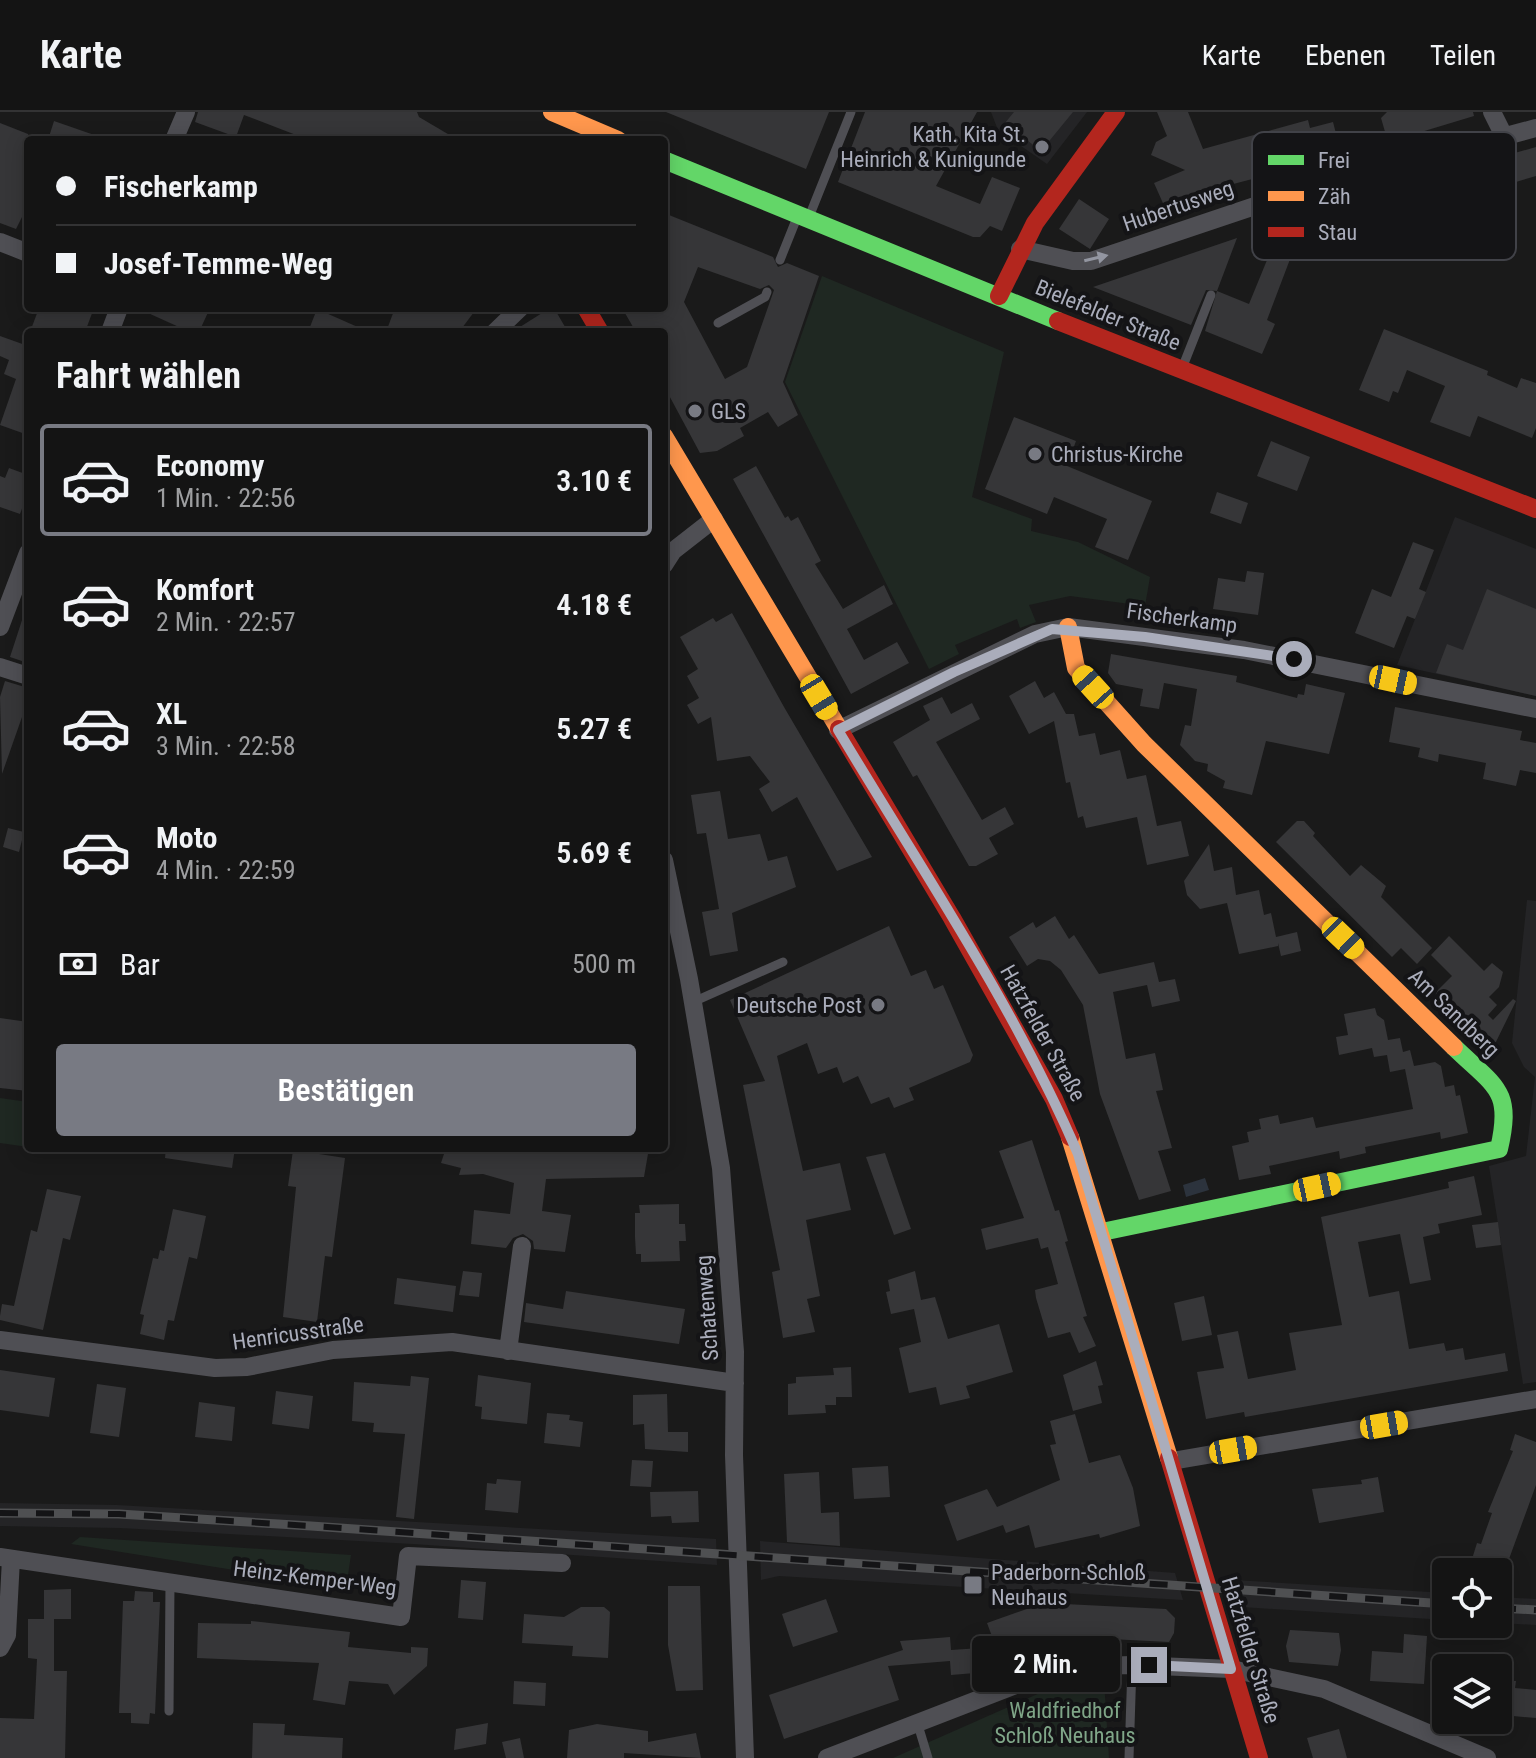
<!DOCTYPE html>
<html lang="de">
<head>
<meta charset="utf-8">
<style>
	:root { --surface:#141414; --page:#1d1d1d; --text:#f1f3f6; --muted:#9d9ea0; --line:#333334; --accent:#787a83 }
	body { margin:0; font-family:"Roboto Condensed",sans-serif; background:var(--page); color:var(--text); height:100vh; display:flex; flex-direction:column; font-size:30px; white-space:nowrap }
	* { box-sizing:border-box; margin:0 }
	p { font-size:26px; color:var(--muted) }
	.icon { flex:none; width:44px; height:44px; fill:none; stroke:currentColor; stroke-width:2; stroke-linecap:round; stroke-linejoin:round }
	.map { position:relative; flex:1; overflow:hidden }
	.sheet { position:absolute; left:24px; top:216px; width:644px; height:824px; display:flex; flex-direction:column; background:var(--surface); border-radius:8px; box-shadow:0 4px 20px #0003,0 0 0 2px var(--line) }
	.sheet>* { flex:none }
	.hud { position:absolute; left:24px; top:24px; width:644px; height:176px; border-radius:8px; box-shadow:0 4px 20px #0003,0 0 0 2px var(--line); display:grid; align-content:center; height:176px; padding:0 32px; background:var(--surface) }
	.fabs { position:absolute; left:1432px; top:1446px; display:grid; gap:16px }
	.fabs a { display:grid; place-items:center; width:80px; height:80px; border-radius:8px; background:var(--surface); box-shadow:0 4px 20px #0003,0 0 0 2px var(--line); font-size:40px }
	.end { position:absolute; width:36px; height:36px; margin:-18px; border:10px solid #aaadbb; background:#111; box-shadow:0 0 0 4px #111 }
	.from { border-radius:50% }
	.bubble { position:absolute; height:56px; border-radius:8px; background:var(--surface); box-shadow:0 4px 20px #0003,0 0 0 2px var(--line); font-size:26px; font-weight:600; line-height:56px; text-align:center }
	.car { position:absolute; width:24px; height:48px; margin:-24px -12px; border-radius:10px; box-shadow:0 0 6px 2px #0007; background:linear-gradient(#f5c518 24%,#345 0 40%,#f5c518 0 76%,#345 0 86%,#f5c518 0) }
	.hud b { display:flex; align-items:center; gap:28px; height:76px; font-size:30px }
	.hud b+b { border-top:2px solid var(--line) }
	.hud i { width:20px; height:20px; background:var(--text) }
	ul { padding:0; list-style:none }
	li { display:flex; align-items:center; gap:24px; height:112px; margin:0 16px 12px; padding:0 16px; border:4px solid transparent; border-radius:8px }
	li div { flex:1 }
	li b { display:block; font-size:30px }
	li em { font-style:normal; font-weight:600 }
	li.current { border-color:var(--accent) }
	li>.icon { width:72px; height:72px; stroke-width:1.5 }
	h2 { padding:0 32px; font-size:36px; line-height:96px }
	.pay { display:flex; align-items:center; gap:20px; height:88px; padding:0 32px; font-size:30px }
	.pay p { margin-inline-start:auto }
	.action { display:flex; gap:16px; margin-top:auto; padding:16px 32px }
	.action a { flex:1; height:92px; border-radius:8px; background:var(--accent); color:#fff; font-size:32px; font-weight:600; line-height:92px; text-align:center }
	header { display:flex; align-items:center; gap:48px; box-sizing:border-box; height:112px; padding:0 40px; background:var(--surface); border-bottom:2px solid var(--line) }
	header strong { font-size:38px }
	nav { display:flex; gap:44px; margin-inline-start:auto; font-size:28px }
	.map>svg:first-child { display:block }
</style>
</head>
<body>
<header>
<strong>Karte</strong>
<nav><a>Karte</a><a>Ebenen</a><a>Teilen</a></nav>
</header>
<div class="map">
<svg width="1536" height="1646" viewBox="0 0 1536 1646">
	<rect width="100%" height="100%" fill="#1a1a1a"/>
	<path fill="#242426" d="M991,0H1087L1047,52L998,18Z
		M1455,405L1536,437V584L1397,553Z
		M1527,788L1536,789V1270L1523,1272L1489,1054L1526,1044L1535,965L1524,955L1512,931Z
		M0,1391L117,1393L716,1427L717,1453L413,1432L120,1416L0,1414Z
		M760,1429L1175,1461L1183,1488L779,1464L761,1468Z
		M1234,1468L1446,1481V1508L1242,1495Z
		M1498,1485L1536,1487V1513L1498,1511Z"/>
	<path fill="#1f2822" d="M822,164L1004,240L972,385L1032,407L1031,419L1078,430L1150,465L1145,494L1070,484L1029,493L1036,510L1020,516L1017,507L955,533L959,542L929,557L785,270Z
		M0,986L28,990V1035L0,1031Z
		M80,1425L351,1443L346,1476L71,1432Z
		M1104,1569L1109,1646H893L1049,1577Z"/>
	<path fill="#2c333d" d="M1205,1066L1209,1078L1186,1085L1183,1073Z"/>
	<path fill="#363638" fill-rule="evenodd" d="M198,0H417L419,5L458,28H309L244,3L236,25L195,10Z
		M666,0H829L806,57Z
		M865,0H977L936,74L980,92L992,65L1020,76L1002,119L990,114L980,125H973L838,70Z
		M1014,0H1073L1041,39L1005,11Z
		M1157,0H1188L1203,37L1308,8L1310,16L1333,10L1341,41L1271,62L1269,42L1260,65L1218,76L1166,98L1154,71L1185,58L1151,43L1156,30L1167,24Z
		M1387,0H1473L1474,4L1388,30L1381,6Z
		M54,9L100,25V28H48Z
		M0,11L28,22V93L16,117L0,111Z
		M1536,35V64L1475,82L1482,103L1472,107L1479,127L1458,133L1442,95L1410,104L1417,129L1372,142L1367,125L1323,137L1314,104L1373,89L1372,86L1431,69L1428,66Z
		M1079,87L1109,107L1090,137L1059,117Z
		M664,101L773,145L778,155L787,151L819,164L783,270L798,303L778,315L768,300L740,316L744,324L717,339L700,341L664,274V220H636L622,196H664ZM698,155L760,177L769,173L774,178L747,255L725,267L684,190Z
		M1296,103V108L1306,105L1267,208L1275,212L1262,242L1205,219L1217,179L1249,192L1274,131L1275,109Z
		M1237,126L1217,179L1206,178L1191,213L1093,175Z
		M39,196H94L85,220H30Z
		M137,196H210L199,220H190Z
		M395,196H477L459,220H386Z
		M550,196H554L568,220H512Z
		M317,197L369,220H308Z
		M1384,217L1488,259L1487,263L1517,276L1521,266L1536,271V316L1532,326L1478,304L1470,325L1430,310L1445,274L1407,258L1398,281L1393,279L1389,290L1359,278Z
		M0,224L28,234V323L0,313L16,267L4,262L9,248L0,244Z
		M1014,305L1076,329L1067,354L1152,389L1128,448L1095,435L1107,407L1054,385L1047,402L985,377Z
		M1271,329L1310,345L1297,379L1257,364Z
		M756,354L785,406L788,404L791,409L798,405L821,449L815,452L843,497L884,473L893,492L847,517L864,548L897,530L909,551L851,582L733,367Z
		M9,356L28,363V380L20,402L0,395V364L5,366Z
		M1217,380L1248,391L1241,412L1210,401Z
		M1413,430L1434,438L1419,477L1426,480L1415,507L1407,504L1394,536L1355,521L1372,477L1391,485Z
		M1247,459L1264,461L1258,503L1213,497L1218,466L1245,470Z
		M1487,477L1536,497V584L1436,561L1447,532L1463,538Z
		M25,499L28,500V551L10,545Z
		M732,501L784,595L872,745L837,759L797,685L772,700L759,677L770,670L750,644L717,649L711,605L698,612L687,593L699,586L687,564L698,557L680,525L713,506L716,510Z
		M1111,542L1237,564L1236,570L1297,586L1298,582L1304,583L1306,572L1345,581L1329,642L1266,629L1252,683L1223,676L1225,669L1207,659L1208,652L1195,649L1180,633L1185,613L1191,614L1197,577L1164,571L1159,597L1140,594L1143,577L1116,572L1108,561Z
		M5,569L28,576V607L22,605L2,662L0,585Z
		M1035,569L1044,586L1054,580L1066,602H1074L1079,624L1095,621L1100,643L1120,638L1127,667L1146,663L1157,714L1181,709L1189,744L1147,753L1137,705L1086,716L1083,704L1078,706L1070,670L1066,671L1054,609L1029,622L1009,584Z
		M942,585L951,602L972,591L980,607L936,630L982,708L1005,695L1014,712L989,726L998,742L976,754H969L917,663L913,665L893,630L930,608L923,594Z
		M1395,595L1522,619L1520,628L1536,631V661L1520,658L1516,674L1483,667L1486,651L1439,642L1438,650L1418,645L1420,636L1389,630Z
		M720,679L728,727L760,722L768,749L787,744L796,775L732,801L738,839L710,844L702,800L719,797L706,721L697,722L691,683Z
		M1297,709H1304L1315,721L1313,724L1350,764L1361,753L1386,774L1381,785L1432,836L1417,852L1401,836L1392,845L1276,730Z
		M8,716L24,720L19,740L3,735Z
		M1209,732L1214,759L1232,755L1236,783L1259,778L1264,803L1271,801L1276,825L1297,820L1301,839L1281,844L1278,831V834L1239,842L1227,791L1200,797L1187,783L1184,769Z
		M1055,804L1069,827L1074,823L1099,862L1154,850L1159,870L1175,867L1180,889L1152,895L1147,873L1113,880L1126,947L1155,941L1163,978L1156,979L1172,1036L1158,1039L1171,1079L1139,1088L1100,982L1083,893L1061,858L1050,849L1038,847L1027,854L1009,825L1033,810L1036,816Z
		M889,814L911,864L926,858L934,877L943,873L973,943L970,950L909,976L914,988L894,996L889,985L871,992L858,964L843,971L837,955L818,962L807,931L777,944L803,1059L840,1051L851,1098L806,1108L820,1184L807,1187L815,1220L783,1226L772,1160L780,1158L743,973L765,969L730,888Z
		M1449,824L1484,859L1492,851L1503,860L1499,875L1489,885L1497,893L1488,903L1493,908L1513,887L1516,889L1491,940L1477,925L1482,920L1452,891L1449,894L1435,881L1452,864L1431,843Z
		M1375,896L1377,903L1384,908L1388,928L1400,926L1403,940L1410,938L1414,954L1435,950L1441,954L1445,975L1454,973L1456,984L1460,983L1468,1021L1441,1027L1440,1020L1365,1035L1366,1041L1340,1047L1339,1039L1269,1054L1271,1062L1239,1068L1232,1034L1249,1030L1247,1020L1261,1017L1259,1007L1278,1003L1280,1012L1313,1005L1316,1016L1413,997L1405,957L1390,960L1387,943L1374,945L1372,936L1339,943L1336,925L1348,923L1344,902Z
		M0,906L28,910V979L0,976Z
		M1032,1028L1055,1099L1059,1098L1068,1129L1065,1130L1087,1204L1083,1205L1096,1234L1079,1241L1070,1220L1048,1226L1036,1186L1035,1178L1058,1172L1048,1135L1041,1137L1038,1126L986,1138L981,1117L1024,1106L999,1039Z
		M166,1036H235L232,1056L165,1046Z
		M446,1036H649L644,1065L546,1067L542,1099L571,1103L565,1140L534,1137L533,1129L523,1122L513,1126L506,1136L471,1132L474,1098L510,1102L514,1071L483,1062L459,1063L461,1056L441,1051Z
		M293,1038L345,1046L332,1145L325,1144L317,1210L283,1205L296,1075L288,1074Z
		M885,1041L911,1117L894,1123L866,1045Z
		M1474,1064L1482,1103L1438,1112L1440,1121L1423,1125L1431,1168L1410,1172L1400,1122L1358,1130L1369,1185L1399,1179L1409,1237L1444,1231L1446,1239L1463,1236L1465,1248L1505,1241L1508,1259L1245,1305L1244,1300L1206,1307L1197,1260L1224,1256L1217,1223L1238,1219L1248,1267L1296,1258L1289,1221L1342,1213L1321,1105L1449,1076L1448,1070Z
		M47,1077L81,1084L70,1128L63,1126L43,1218L0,1208V1204L2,1192L14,1194L31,1118L37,1120Z
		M679,1092V1112H685L686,1129H679L680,1149L641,1150V1142H636L635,1125V1101H640L639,1093Z
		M173,1097L206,1104L197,1147L189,1145L174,1209L168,1208L164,1228L140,1222L144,1203L140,1202L153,1146L158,1147L160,1138L164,1139Z
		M1498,1110L1501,1133L1476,1136L1472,1113Z
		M463,1159L482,1161L479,1185L459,1183Z
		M915,1159L921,1188L935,1185L948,1227L999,1212L1013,1260L966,1274L970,1286L940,1293L936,1275L909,1281L899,1236L921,1230L914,1197L891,1202L886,1180L890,1179L888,1168Z
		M397,1166L456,1174L453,1200L394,1192Z
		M566,1179L685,1197L679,1232L524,1210L526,1191L563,1197Z
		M1204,1184L1212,1223L1182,1229L1174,1191Z
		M1096,1249L1103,1273L1098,1274L1102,1291L1073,1299L1063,1263Z
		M851,1255L852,1285H836V1293H825L826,1301L788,1303V1272L796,1271V1265L834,1263L833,1256Z
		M0,1258L55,1266L49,1305L0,1298Z
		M478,1263L531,1271L527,1312L481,1307L482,1295L475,1294Z
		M411,1264L429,1266L414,1407L396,1405L405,1322L373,1320L374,1311L352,1309L354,1270L410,1274Z
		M97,1272L126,1276L119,1325L90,1321Z
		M276,1279L313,1284L309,1317L272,1312Z
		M667,1282L668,1320H688V1340L645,1337L644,1312L633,1313V1283Z
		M199,1290L235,1295L232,1329L195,1325Z
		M547,1301L570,1303L569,1308L583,1310L580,1335L544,1331Z
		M1075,1302L1089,1351L1120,1343L1133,1376L1140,1414L1100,1426L1099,1422L1035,1436L1029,1413L1006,1421L1003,1413L957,1429L944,1393L987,1377L997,1395L1060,1368L1050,1333L1056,1332L1050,1309Z
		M1515,1322L1536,1330V1373L1505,1458L1472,1447L1477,1431L1481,1432L1492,1401L1488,1400L1513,1339L1510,1338Z
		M632,1348L653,1349L651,1375L630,1374Z
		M888,1354L890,1385L854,1387L852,1356Z
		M819,1360L821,1401L839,1400L840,1434L787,1430L784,1362Z
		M1378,1365L1384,1400L1319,1411L1312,1377L1362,1372L1361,1368Z
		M497,1367L521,1369L518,1401L485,1398L487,1371L496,1372Z
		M698,1379L699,1410L672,1411L671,1404L651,1405L650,1380Z
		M461,1468L486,1470L483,1508L458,1506Z
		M668,1474H700L703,1578L676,1579L668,1533Z
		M71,1477V1507H44V1478Z
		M135,1479L153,1480V1490H160L155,1602L150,1601L149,1612L131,1611V1601H119L123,1489H134Z
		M826,1487L838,1520L793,1535L782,1502Z
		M1044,1491L1166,1497L1175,1506L1174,1521L1169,1530L1031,1523L1034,1532L975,1552V1561L951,1563L950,1549L888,1554L899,1588L784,1627L769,1583L903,1538L900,1529L950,1525L951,1538L996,1535L987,1511Z
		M581,1495H604L610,1500L608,1546L572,1544L573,1534L522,1531L524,1502L564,1505Z
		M28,1507H54V1559H67L65,1646H0V1606L34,1607L37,1547L28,1546Z
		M251,1509L350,1520L348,1535L411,1541V1535L428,1536L427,1554L394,1583L388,1572L349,1569L345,1593L313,1588L319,1551L197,1546L198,1511L251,1512Z
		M1290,1518L1339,1521L1341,1538L1338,1554L1289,1550L1286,1534Z
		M1404,1522L1427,1524L1424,1572L1370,1569L1372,1539L1403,1541Z
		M1498,1568L1516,1569L1515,1576L1536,1578V1606L1513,1604L1514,1589L1498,1588Z
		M514,1569L546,1571L545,1594L513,1592Z
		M253,1611L285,1612L284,1623L343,1626L342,1646H252Z
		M488,1611L486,1632L454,1638L456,1617Z
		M597,1612L648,1619V1630L696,1621L701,1646L624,1641V1646H567L569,1618Z
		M1339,1617L1347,1646H1313L1307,1626Z
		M520,1626L524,1646H506L502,1630Z"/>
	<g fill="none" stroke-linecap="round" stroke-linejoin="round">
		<path stroke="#4f4f54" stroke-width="9" d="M809,105L851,0
			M780,148L796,108
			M718,211L765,185L767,180
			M1183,254L1211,183
			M693,890L783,850
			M169,1599L170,1471
			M918,1613L928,1646
			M1129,1646L1132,1553"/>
		<path stroke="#4f4f54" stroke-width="18" d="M1492,0L1504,24
			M174,28L186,0
			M0,130L28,141
			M1020,137L1073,149H1091L1291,82L1536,16
			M110,220L119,196
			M495,220L520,196
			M664,453L673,439L714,407
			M0,515L28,441
			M0,555L28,564
			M838,618L1035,522L1068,515L1244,538L1536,597
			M664,748L689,867L721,1056L735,1240L734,1343L745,1646
			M0,1228L215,1256L247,1255L333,1238L452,1230L735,1271
			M508,1239L522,1134
			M1172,1349L1536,1287
			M0,1445L401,1505L408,1444L562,1451
			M0,1536L7,1523L11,1447
			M827,1646L1044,1562L1098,1554L1132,1553L1231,1557L1324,1577L1487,1646"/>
		<path stroke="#63d668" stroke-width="18" d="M664,48L1058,209
			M1102,1120L1499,1037C1513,977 1495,975 1454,935"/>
		<path stroke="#ff974d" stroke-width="18" d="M552,0L618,28
			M664,324L839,617
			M1068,515L1076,556L1144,632L1454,935
			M1070,1025L1169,1346"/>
		<path stroke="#b3261e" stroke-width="18" d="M999,184L1035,111L1116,0
			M586,196L600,220
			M1058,209L1536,397
			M839,617L952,806L1054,987L1070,1025
			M1169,1346L1259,1646"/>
		<g stroke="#4f5052" stroke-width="9">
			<path id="rail" d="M0,1401L119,1402L311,1414L1446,1492
				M1498,1496L1536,1498"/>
		</g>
		<use href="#rail" stroke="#141416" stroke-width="6" stroke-dasharray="18" stroke-linecap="butt"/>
	</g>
	<defs><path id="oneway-solid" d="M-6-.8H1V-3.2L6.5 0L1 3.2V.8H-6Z" transform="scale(2)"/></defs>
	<use fill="#9396a1" href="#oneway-solid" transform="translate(1096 146) rotate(-13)"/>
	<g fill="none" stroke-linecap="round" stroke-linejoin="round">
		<path stroke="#aaadbb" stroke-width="10" d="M1149,1553L1231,1557L1078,1042C1014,893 921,757 838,618L954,560L1052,517L1145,525L1294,547"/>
	</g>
	<g fill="#787a83" stroke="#141416" stroke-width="3">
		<circle cx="1042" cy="35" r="8"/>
		<circle cx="695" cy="299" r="8"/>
		<circle cx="1035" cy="342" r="8"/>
		<circle cx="878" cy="893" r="8"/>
		<rect x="963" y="1463" width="20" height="20" rx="4"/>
	</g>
	<g text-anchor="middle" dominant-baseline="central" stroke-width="8" stroke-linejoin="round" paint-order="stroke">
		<g font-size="22" fill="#aaadbb" stroke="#141416" text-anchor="start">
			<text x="1026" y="22" text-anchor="end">Kath. Kita St.<tspan x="1026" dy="25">Heinrich &amp; Kunigunde</tspan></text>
			<text x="711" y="299">GLS</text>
			<text x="1051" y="342">Christus-Kirche</text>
			<text x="862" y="893" text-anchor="end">Deutsche Post</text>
			<text x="991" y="1460">Paderborn-Schloß<tspan x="991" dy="25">Neuhaus</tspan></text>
		</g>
		<g font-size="22" fill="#aaadbb" stroke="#141416">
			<text transform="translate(1178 94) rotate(-19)">Hubertusweg</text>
			<text transform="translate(1108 203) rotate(22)">Bielefelder Straße</text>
			<text transform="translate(1182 506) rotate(8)">Fischerkamp</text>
			<text transform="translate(1454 901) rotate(44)">Am Sandberg</text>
			<text transform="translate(1043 921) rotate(61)">Hatzfelder Straße</text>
			<text transform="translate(707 1196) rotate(-94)">Schatenweg</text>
			<text transform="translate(298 1221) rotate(-8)">Henricusstraße</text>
			<text transform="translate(315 1466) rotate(7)">Heinz-Kemper-Weg</text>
			<text transform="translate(1251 1538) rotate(73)">Hatzfelder Straße</text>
		</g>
		<g font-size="22" fill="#80a789" stroke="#141416">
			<text x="1065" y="1598">Waldfriedhof<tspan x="1065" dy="25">Schloß Neuhaus</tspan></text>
		</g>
	</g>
	<rect x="1252" y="20" width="264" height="128" rx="12" fill="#141416" stroke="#414248" stroke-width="2"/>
	<rect x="1268" y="43" width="36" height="10" fill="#63d668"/>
	<rect x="1268" y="79" width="36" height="10" fill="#ff974d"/>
	<rect x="1268" y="115" width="36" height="10" fill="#b3261e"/>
	<g font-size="22" fill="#aaadbb">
		<text x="1318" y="56">Frei</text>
		<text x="1318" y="92">Zäh</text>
		<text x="1318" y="128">Stau</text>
	</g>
</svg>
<div class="fabs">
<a><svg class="icon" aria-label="locate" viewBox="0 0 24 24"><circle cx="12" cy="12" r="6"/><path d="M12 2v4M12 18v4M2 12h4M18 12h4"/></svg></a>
<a><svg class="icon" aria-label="layers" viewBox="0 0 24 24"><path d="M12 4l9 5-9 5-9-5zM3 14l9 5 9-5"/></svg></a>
</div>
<i class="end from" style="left:1294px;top:547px"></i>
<i class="end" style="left:1149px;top:1553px"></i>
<div class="bubble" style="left:972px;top:1524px;width:148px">2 Min.</div>
<i class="car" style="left:1393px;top:568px;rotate:102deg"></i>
<i class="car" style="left:1093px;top:575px;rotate:318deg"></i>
<i class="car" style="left:819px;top:585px;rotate:149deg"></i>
<i class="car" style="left:1343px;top:826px;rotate:134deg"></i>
<i class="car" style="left:1317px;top:1075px;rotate:78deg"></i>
<i class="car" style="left:1384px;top:1313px;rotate:80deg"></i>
<i class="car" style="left:1233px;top:1338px;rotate:80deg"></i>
<div class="hud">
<b><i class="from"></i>Fischerkamp</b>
<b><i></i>Josef-Temme-Weg</b>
</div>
<section class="sheet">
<h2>Fahrt wählen</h2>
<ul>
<li class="current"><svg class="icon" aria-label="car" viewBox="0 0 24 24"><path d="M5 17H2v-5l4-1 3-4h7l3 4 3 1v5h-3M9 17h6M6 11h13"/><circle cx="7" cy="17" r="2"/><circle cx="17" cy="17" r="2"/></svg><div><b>Economy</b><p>1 Min. · 22:56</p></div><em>3.10 €</em></li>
<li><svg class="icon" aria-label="car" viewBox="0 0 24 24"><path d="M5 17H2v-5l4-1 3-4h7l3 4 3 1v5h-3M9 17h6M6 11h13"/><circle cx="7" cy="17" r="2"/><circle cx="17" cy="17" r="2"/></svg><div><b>Komfort</b><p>2 Min. · 22:57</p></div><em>4.18 €</em></li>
<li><svg class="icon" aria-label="car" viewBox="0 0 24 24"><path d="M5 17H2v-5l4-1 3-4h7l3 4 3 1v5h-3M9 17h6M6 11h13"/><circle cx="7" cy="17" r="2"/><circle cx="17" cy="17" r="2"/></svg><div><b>XL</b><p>3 Min. · 22:58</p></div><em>5.27 €</em></li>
<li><svg class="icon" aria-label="car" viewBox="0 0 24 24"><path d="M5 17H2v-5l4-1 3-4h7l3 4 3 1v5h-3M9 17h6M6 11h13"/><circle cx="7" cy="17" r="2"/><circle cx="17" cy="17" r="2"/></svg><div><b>Moto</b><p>4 Min. · 22:59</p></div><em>5.69 €</em></li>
</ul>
<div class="pay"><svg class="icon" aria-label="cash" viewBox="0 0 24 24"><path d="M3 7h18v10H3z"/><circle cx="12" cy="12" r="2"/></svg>Bar<p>500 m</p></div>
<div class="action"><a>Bestätigen</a></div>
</section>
</div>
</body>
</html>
